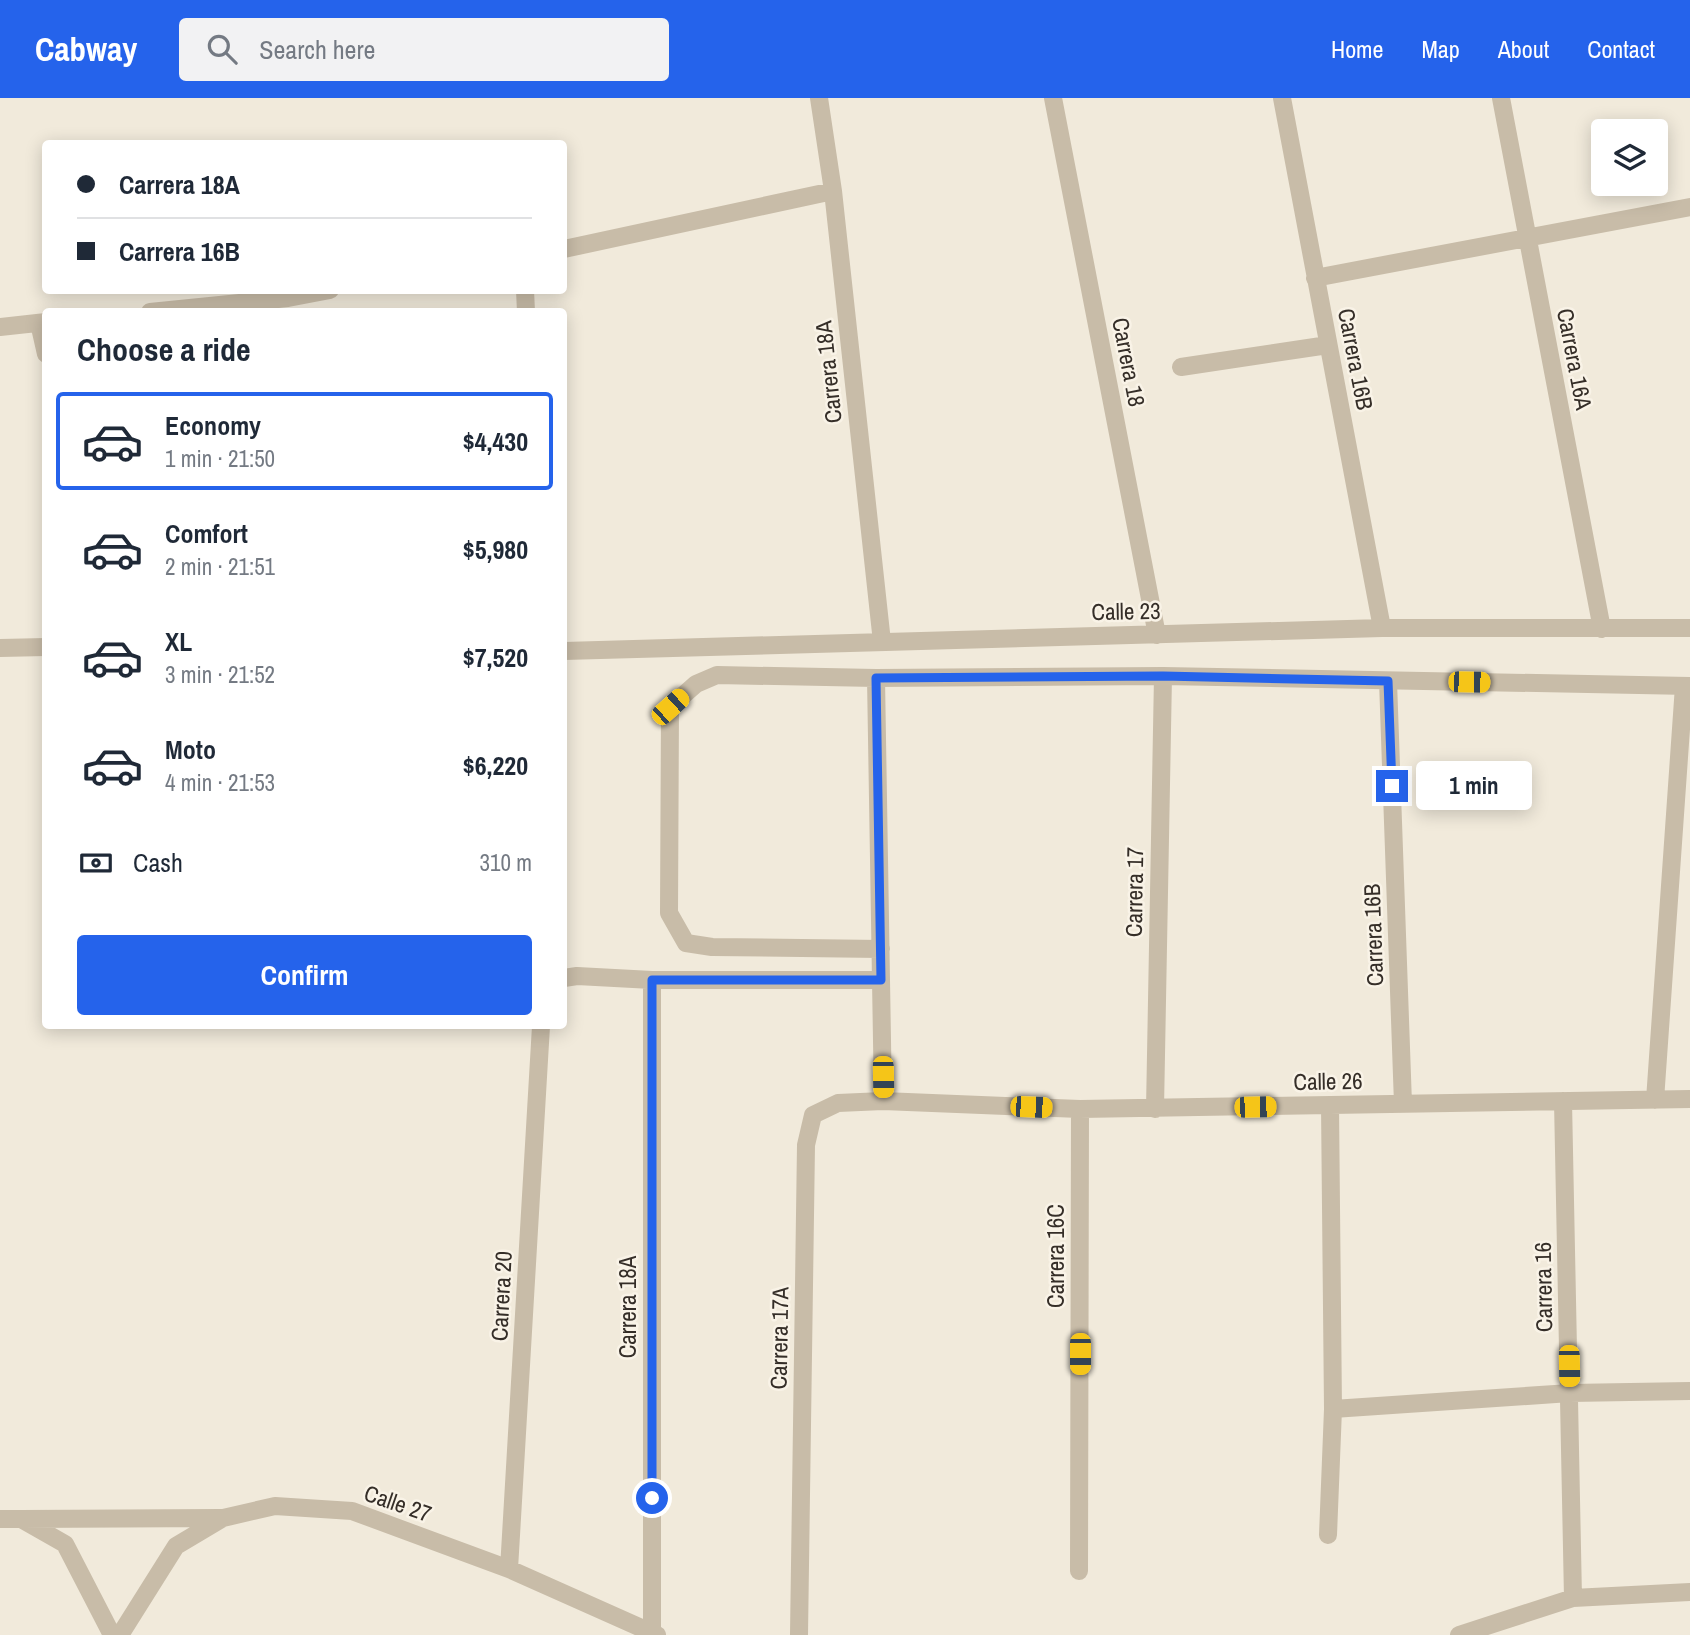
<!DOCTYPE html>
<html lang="en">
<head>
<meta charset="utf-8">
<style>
	:root { --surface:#fff; --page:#f2f2f3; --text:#1f2937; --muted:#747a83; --line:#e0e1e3; --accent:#2563eb }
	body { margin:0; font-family:"Archivo Narrow",sans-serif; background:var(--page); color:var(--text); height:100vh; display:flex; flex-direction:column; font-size:26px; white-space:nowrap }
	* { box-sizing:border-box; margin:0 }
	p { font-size:23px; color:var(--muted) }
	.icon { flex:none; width:38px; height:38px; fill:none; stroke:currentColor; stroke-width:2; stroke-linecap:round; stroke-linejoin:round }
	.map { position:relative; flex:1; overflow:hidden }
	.details { position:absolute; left:42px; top:210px; width:525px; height:721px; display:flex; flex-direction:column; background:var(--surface); border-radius:7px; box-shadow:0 4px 18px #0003 }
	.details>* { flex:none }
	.banner { position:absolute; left:42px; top:42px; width:525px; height:154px; border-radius:7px; box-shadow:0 4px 18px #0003; display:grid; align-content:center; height:154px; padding:0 35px; background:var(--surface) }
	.tools { position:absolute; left:1591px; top:21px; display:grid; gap:14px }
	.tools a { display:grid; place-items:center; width:77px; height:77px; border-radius:7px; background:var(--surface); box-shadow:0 4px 18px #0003; font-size:35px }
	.end { position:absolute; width:32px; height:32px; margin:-16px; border:9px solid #2563eb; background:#fff; box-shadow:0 0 0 4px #fff }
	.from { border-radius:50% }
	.bubble { position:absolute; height:49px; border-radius:7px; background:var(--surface); box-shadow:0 4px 18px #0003; font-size:23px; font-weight:700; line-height:49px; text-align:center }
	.car { position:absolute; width:21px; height:42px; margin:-21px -10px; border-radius:9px; box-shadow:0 0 5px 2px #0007; background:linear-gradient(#f5c518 24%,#345 0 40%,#f5c518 0 76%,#345 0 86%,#f5c518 0) }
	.banner b { display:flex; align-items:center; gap:24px; height:66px; font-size:26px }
	.banner b+b { border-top:2px solid var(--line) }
	.banner i { width:18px; height:18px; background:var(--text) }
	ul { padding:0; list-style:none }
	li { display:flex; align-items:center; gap:21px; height:98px; margin:0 14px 10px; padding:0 21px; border:4px solid transparent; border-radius:7px }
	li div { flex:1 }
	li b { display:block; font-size:26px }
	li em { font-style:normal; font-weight:700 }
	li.selected { border-color:var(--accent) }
	li>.icon { width:63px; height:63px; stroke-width:1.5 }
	h2 { padding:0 35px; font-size:32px; line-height:84px }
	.pay { display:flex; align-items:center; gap:18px; height:77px; padding:0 35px; font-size:26px }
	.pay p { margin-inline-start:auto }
	.cta { display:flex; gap:14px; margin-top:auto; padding:14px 35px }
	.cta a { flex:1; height:80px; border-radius:7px; background:var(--accent); color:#fff; font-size:28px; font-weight:700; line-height:80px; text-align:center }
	header { display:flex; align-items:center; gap:42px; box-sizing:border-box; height:98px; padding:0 35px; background:var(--accent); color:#fff }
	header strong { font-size:33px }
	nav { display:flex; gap:38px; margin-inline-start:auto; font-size:24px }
	.search { width:490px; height:63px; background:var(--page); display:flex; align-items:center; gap:18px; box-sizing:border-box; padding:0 24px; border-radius:7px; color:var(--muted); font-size:26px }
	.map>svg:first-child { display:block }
</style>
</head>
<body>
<header>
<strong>Cabway</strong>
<div class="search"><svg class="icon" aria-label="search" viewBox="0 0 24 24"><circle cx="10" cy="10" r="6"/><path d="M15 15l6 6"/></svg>Search here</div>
<nav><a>Home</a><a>Map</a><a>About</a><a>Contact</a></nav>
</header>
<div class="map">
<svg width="1690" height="1537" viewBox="0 0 1690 1537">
	<rect width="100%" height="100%" fill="#f1eadb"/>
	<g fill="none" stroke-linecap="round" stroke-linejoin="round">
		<path stroke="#c8bca8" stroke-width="18" d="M819,0L833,93L882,544
			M1053,0L1157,537
			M1282,0L1382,530
			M1501,0L1602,531
			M564,151L833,93
			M1315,180L1690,109
			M525,192L526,214
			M150,214L288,200L330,192
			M39,225L46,256
			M0,229L46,224
			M1181,269L1328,247
			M0,550L46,549
			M564,553L1382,530H1690
			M876,580L883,1003
			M1388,583L1403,1006
			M881,851L712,849L686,845L669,815L670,609L696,586L717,577L876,580L1163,578L1690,588
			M564,880L577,878L652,882H881
			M1655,1002L1684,588
			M1563,1003L1573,1500
			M1155,1011L1163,578
			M1333,1311L1570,1295L1690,1293
			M0,1421H21L65,1446L112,1537
			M21,1421L221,1420
			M1328,1437L1333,1311L1330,1007
			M509,1471L541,928
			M1079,1473L1080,1011
			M652,1536V882
			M120,1537L176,1448L223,1420L275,1408L352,1413L509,1471L657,1537
			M799,1537L806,1047L813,1017L838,1005L883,1003L1080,1011L1690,1001
			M1459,1537L1573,1500L1690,1494"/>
	</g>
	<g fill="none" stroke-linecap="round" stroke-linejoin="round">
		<path stroke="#2563eb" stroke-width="9" d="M652,1400V882H881L876,580L1163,578L1388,583L1392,688"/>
	</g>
	<g text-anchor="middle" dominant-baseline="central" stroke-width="5" stroke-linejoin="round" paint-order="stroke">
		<g font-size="23" fill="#352e28" stroke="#f9f3e7">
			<text transform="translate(1356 261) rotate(79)">Carrera 16B</text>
			<text transform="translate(1575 261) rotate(79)">Carrera 16A</text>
			<text transform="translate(1129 264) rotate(79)">Carrera 18</text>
			<text transform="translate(828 274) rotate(-96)">Carrera 18A</text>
			<text transform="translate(1126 513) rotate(-1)">Calle 23</text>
			<text transform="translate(1134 794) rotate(-89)">Carrera 17</text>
			<text transform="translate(1373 837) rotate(-92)">Carrera 16B</text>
			<text transform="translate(1328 983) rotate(-1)">Calle 26</text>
			<text transform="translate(1055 1158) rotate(-90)">Carrera 16C</text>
			<text transform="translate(1543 1189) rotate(-91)">Carrera 16</text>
			<text transform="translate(501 1198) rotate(-87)">Carrera 20</text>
			<text transform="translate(627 1209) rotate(-90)">Carrera 18A</text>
			<text transform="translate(779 1240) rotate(-89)">Carrera 17A</text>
			<text transform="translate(398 1405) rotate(19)">Calle 27</text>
		</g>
	</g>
</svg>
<div class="tools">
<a><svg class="icon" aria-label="layers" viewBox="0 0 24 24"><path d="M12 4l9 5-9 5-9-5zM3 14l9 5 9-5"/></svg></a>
</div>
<i class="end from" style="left:652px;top:1400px"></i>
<i class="end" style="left:1392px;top:688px"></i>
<div class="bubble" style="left:1416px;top:663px;width:116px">1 min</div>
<i class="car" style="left:1469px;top:584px;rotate:91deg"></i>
<i class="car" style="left:670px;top:609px;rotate:48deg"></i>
<i class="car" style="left:883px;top:979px;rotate:179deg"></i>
<i class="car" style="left:1031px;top:1009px;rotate:92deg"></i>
<i class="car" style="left:1255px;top:1009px;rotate:89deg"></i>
<i class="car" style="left:1080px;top:1256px;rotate:180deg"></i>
<i class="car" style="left:1569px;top:1268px;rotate:179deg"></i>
<div class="banner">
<b><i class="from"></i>Carrera 18A</b>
<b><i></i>Carrera 16B</b>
</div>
<section class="details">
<h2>Choose a ride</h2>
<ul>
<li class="selected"><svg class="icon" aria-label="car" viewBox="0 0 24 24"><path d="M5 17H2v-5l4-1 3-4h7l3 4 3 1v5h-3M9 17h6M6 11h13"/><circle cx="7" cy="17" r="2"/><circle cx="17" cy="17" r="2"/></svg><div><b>Economy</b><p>1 min · 21:50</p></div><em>$4,430</em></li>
<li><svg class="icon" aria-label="car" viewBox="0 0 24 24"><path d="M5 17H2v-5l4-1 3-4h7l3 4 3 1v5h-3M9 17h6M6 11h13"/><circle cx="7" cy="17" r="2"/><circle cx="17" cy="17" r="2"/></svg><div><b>Comfort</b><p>2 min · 21:51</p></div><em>$5,980</em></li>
<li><svg class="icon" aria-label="car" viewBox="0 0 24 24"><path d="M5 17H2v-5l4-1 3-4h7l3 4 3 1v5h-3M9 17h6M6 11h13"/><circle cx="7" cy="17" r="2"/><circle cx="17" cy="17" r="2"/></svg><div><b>XL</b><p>3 min · 21:52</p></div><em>$7,520</em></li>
<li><svg class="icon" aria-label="car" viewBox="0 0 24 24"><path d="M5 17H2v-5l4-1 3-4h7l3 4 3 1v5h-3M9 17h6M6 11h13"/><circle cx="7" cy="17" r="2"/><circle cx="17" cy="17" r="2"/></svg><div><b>Moto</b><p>4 min · 21:53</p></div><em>$6,220</em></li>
</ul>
<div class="pay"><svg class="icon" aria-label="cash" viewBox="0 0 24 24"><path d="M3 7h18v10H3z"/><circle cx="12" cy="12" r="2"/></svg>Cash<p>310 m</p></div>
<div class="cta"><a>Confirm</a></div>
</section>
</div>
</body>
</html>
